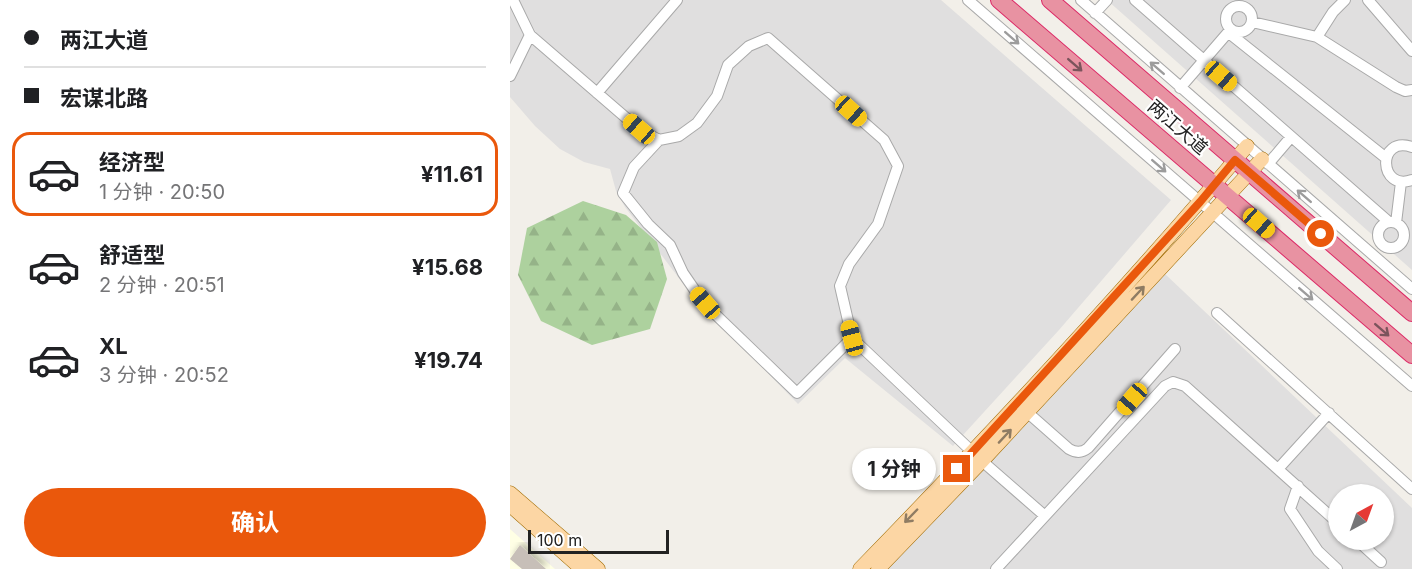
<!DOCTYPE html>
<html lang="zh">
<head>
<meta charset="utf-8">
<style>
	:root { --surface:#fff; --page:#f2f2f2; --text:#202124; --muted:#757577; --line:#e0e0e0; --accent:#ea580c }
	body { margin:0; font-family:Inter,"Noto Sans SC",sans-serif; background:var(--page); color:var(--text); height:100vh; display:flex; flex-direction:column; font-size:22px; white-space:nowrap }
	* { box-sizing:border-box; margin:0 }
	p { font-size:20px; color:var(--muted) }
	.icon { flex:none; width:33px; height:33px; fill:none; stroke:currentColor; stroke-width:2; stroke-linecap:round; stroke-linejoin:round }
	.map { position:relative; flex:1; overflow:hidden }
	.sheet { display:flex; flex-direction:column; background:var(--surface); width:510px }
	.sheet>* { flex:none }
	.guide { display:grid; align-content:center; height:132px; padding:0 24px; background:var(--surface) }
	.needle { width:39px; rotate:41deg }
	.tools { position:absolute; left:818px; top:484px; display:grid; gap:12px }
	.tools a { display:grid; place-items:center; width:66px; height:66px; border-radius:50%; background:var(--surface); box-shadow:0 2px 4px #0004; font-size:30px }
	.scale { position:absolute; left:18px; bottom:15px; width:141px; box-sizing:border-box; padding-left:6px; border:3px solid #222; border-top:0; font-size:16px; line-height:21px; white-space:nowrap; color:#222; -webkit-text-stroke:4px #fff; paint-order:stroke }
	.end { position:absolute; width:27px; height:27px; margin:-14px; border:8px solid #ea580c; background:#fff; box-shadow:0 0 0 3px #fff }
	.from { border-radius:50% }
	.bubble { position:absolute; height:42px; border-radius:21px; background:var(--surface); box-shadow:0 2px 4px #0004; font-size:20px; font-weight:700; line-height:42px; text-align:center }
	.car { position:absolute; width:18px; height:36px; margin:-18px -9px; border-radius:8px; box-shadow:0 0 4px 2px #0007; background:linear-gradient(#f5c518 24%,#345 0 40%,#f5c518 0 76%,#345 0 86%,#f5c518 0) }
	.guide b { display:flex; align-items:center; gap:21px; height:57px; font-size:22px }
	.guide b+b { border-top:2px solid var(--line) }
	.guide i { width:15px; height:15px; background:var(--text) }
	ul { padding:0; list-style:none }
	li { display:flex; align-items:center; gap:18px; height:84px; margin:0 12px 9px; padding:0 12px; border:3px solid transparent; border-radius:18px }
	li div { flex:1 }
	li b { display:block; font-size:22px }
	li em { font-style:normal; font-weight:700 }
	li.on { border-color:var(--accent) }
	li>.icon { width:54px; height:54px; stroke-width:1.5 }
	.action { display:flex; gap:12px; margin-top:auto; padding:12px 24px }
	.action a { flex:1; height:69px; border-radius:36px; background:var(--accent); color:#fff; font-size:24px; font-weight:700; line-height:69px; text-align:center }
	main { display:flex; flex:1; min-height:0 }
	.map>svg:first-child { display:block }
</style>
</head>
<body>
<main>
<section class="sheet">
<div class="guide">
<b><i class="from"></i>两江大道</b>
<b><i></i>宏谋北路</b>
</div>
<ul>
<li class="on"><svg class="icon" aria-label="car" viewBox="0 0 24 24"><path d="M5 17H2v-5l4-1 3-4h7l3 4 3 1v5h-3M9 17h6M6 11h13"/><circle cx="7" cy="17" r="2"/><circle cx="17" cy="17" r="2"/></svg><div><b>经济型</b><p>1 分钟 · 20:50</p></div><em>¥11.61</em></li>
<li><svg class="icon" aria-label="car" viewBox="0 0 24 24"><path d="M5 17H2v-5l4-1 3-4h7l3 4 3 1v5h-3M9 17h6M6 11h13"/><circle cx="7" cy="17" r="2"/><circle cx="17" cy="17" r="2"/></svg><div><b>舒适型</b><p>2 分钟 · 20:51</p></div><em>¥15.68</em></li>
<li><svg class="icon" aria-label="car" viewBox="0 0 24 24"><path d="M5 17H2v-5l4-1 3-4h7l3 4 3 1v5h-3M9 17h6M6 11h13"/><circle cx="7" cy="17" r="2"/><circle cx="17" cy="17" r="2"/></svg><div><b>XL</b><p>3 分钟 · 20:52</p></div><em>¥19.74</em></li>
</ul>
<div class="action"><a>确认</a></div>
</section>
<div class="map">
<svg width="902" height="569" viewBox="0 0 902 569">
	<defs>
		<pattern id="forest-firs" width="22" height="20" patternUnits="userSpaceOnUse" patternTransform="scale(1.5)"><rect width="22" height="20" fill="#add19e"/><path d="M5 1l3.5 6h-7zM16 11l3.5 6h-7z" fill="#95b388"/></pattern>
		<filter id="shadow"><feDropShadow dx="3.5" dy="-3.5" stdDeviation="3" flood-color="#0004"/></filter>
	</defs>
	<rect width="100%" height="100%" fill="#f2efe9"/>
	<path fill="#e0dfdf" fill-rule="evenodd" d="M0,0H431L661,200L549,330L443,446L335,358L288,404L184,298L115,207L106,191L100,169L74,162L50,149L25,126L0,97Z
		M597,0H902V270Z
		M654,273L902,508V569H376ZM828,495H873V540H828Z"/>
	<path fill="#ffffe5" d="M0,529L45,569H0Z"/>
	<path fill="url(#forest-firs)" d="M73,201L116,215L147,242L157,279L140,329L82,345L31,321L8,275L17,228Z"/>
	<path fill="#c7bfb8" filter="url(#shadow)" d="M10,545L36,569H12L0,559Z"/>
	<g fill="none" stroke-linecap="round" stroke-linejoin="round">
		<g stroke="#a9a9a9" stroke-width="12">
			<path id="minor" d="M458,0L902,386
				M571,0L902,289
				M625,0L879,222
				M858,0L902,51
				M716 19a13 13 0 1 1 26 0a13 13 0 1 1-26 0Z
				M585,13L597,0
				M742,22L807,37L886,87L895,91L902,90
				M719,33L876,158
				M20,35L129,129L149,140L169,136L187,123L207,96L218,65L239,46L258,38L374,140L388,166L368,224L339,264L330,286L342,338L472,461L535,516
				M807,37L823,12L835,0
				M0,76L20,35L3,0
				M670,88L721,29
				M87,93L167,0
				M149,140L124,167L113,193L138,224L160,245L173,273L186,292L205,314L287,393L342,338
				M902,147C866,135 869,192 902,180
				M758,164L781,137
				M868 235a13 13 0 1 1 26 0a13 13 0 1 1-26 0Z
				M886,223L891,182
				M707,313L902,489
				M517,412L559,449C566,453 572,453 578,448L665,349
				M768,469L819,413
				M788,486L780,509L808,551L827,569
				M847,540L871,562
				M486,569L655,386L663,382L675,386L828,523"/>
		</g>
		<g stroke="#a06b00" stroke-width="15">
			<path id="major" d="M0,493L88,569
				M0,505L72,569
				M350,569C483,432 614,292 737,146
				M368,569L472,461L752,159"/>
		</g>
		<g stroke="#dc2a67" stroke-width="18">
			<path id="highway" d="M489,0L902,355
				M540,0L902,313"/>
		</g>
		<use href="#minor" stroke="#fff" stroke-width="10"/>
		<use href="#major" stroke="#fcd6a4" stroke-width="14"/>
		<use href="#highway" stroke="#e892a2" stroke-width="16"/>
	</g>
	<defs><path id="oneway-shaft" d="M-6 0H5M1.5-3L5.5 0L1.5 3" fill="none" stroke-width="1.6" stroke-linecap="round" stroke-linejoin="round" transform="scale(1.5)"/></defs>
	<g stroke="#9c9c9c">
		<use href="#oneway-shaft" transform="translate(502 38) rotate(41)"/>
		<use href="#oneway-shaft" transform="translate(647 68) rotate(-139)"/>
		<use href="#oneway-shaft" transform="translate(649 166) rotate(41)"/>
		<use href="#oneway-shaft" transform="translate(794 196) rotate(-139)"/>
		<use href="#oneway-shaft" transform="translate(796 294) rotate(41)"/>
	</g>
	<g stroke="#7b545c">
		<use href="#oneway-shaft" transform="translate(565 65) rotate(41)"/>
		<use href="#oneway-shaft" transform="translate(872 330) rotate(41)"/>
	</g>
	<g stroke="#8f7c63">
		<use href="#oneway-shaft" transform="translate(628 293) rotate(-47)"/>
		<use href="#oneway-shaft" transform="translate(495 436) rotate(-47)"/>
		<use href="#oneway-shaft" transform="translate(401 516) rotate(134)"/>
	</g>
	<g fill="none" stroke-linecap="round" stroke-linejoin="round">
		<path stroke="#ea580c" stroke-width="8" d="M447,469L690,202L725,160L811,234"/>
	</g>
	<g text-anchor="middle" dominant-baseline="central" stroke-width="4.5" stroke-linejoin="round" paint-order="stroke">
		<g font-size="18" fill="#222" stroke="#fff">
			<text transform="translate(668 127) rotate(41)">两江大道</text>
		</g>
	</g>
</svg>
<div class="tools">
<a><svg class="needle" viewBox="-14 -14 28 28"><path d="M0-13l5 13h-10z" fill="#e53935"/><path d="M0 13l5-13h-10z" fill="#757577"/></svg></a>
</div>
<div class="scale">100 m</div>
<i class="end from" style="left:811px;top:234px"></i>
<i class="end" style="left:447px;top:469px"></i>
<div class="bubble" style="left:342px;top:448px;width:84px">1 分钟</div>
<i class="car" style="left:711px;top:76px;rotate:131deg"></i>
<i class="car" style="left:341px;top:111px;rotate:132deg"></i>
<i class="car" style="left:129px;top:129px;rotate:311deg"></i>
<i class="car" style="left:749px;top:223px;rotate:131deg"></i>
<i class="car" style="left:195px;top:303px;rotate:319deg"></i>
<i class="car" style="left:342px;top:338px;rotate:345deg"></i>
<i class="car" style="left:622px;top:399px;rotate:221deg"></i>
</div>
</main>
</body>
</html>
